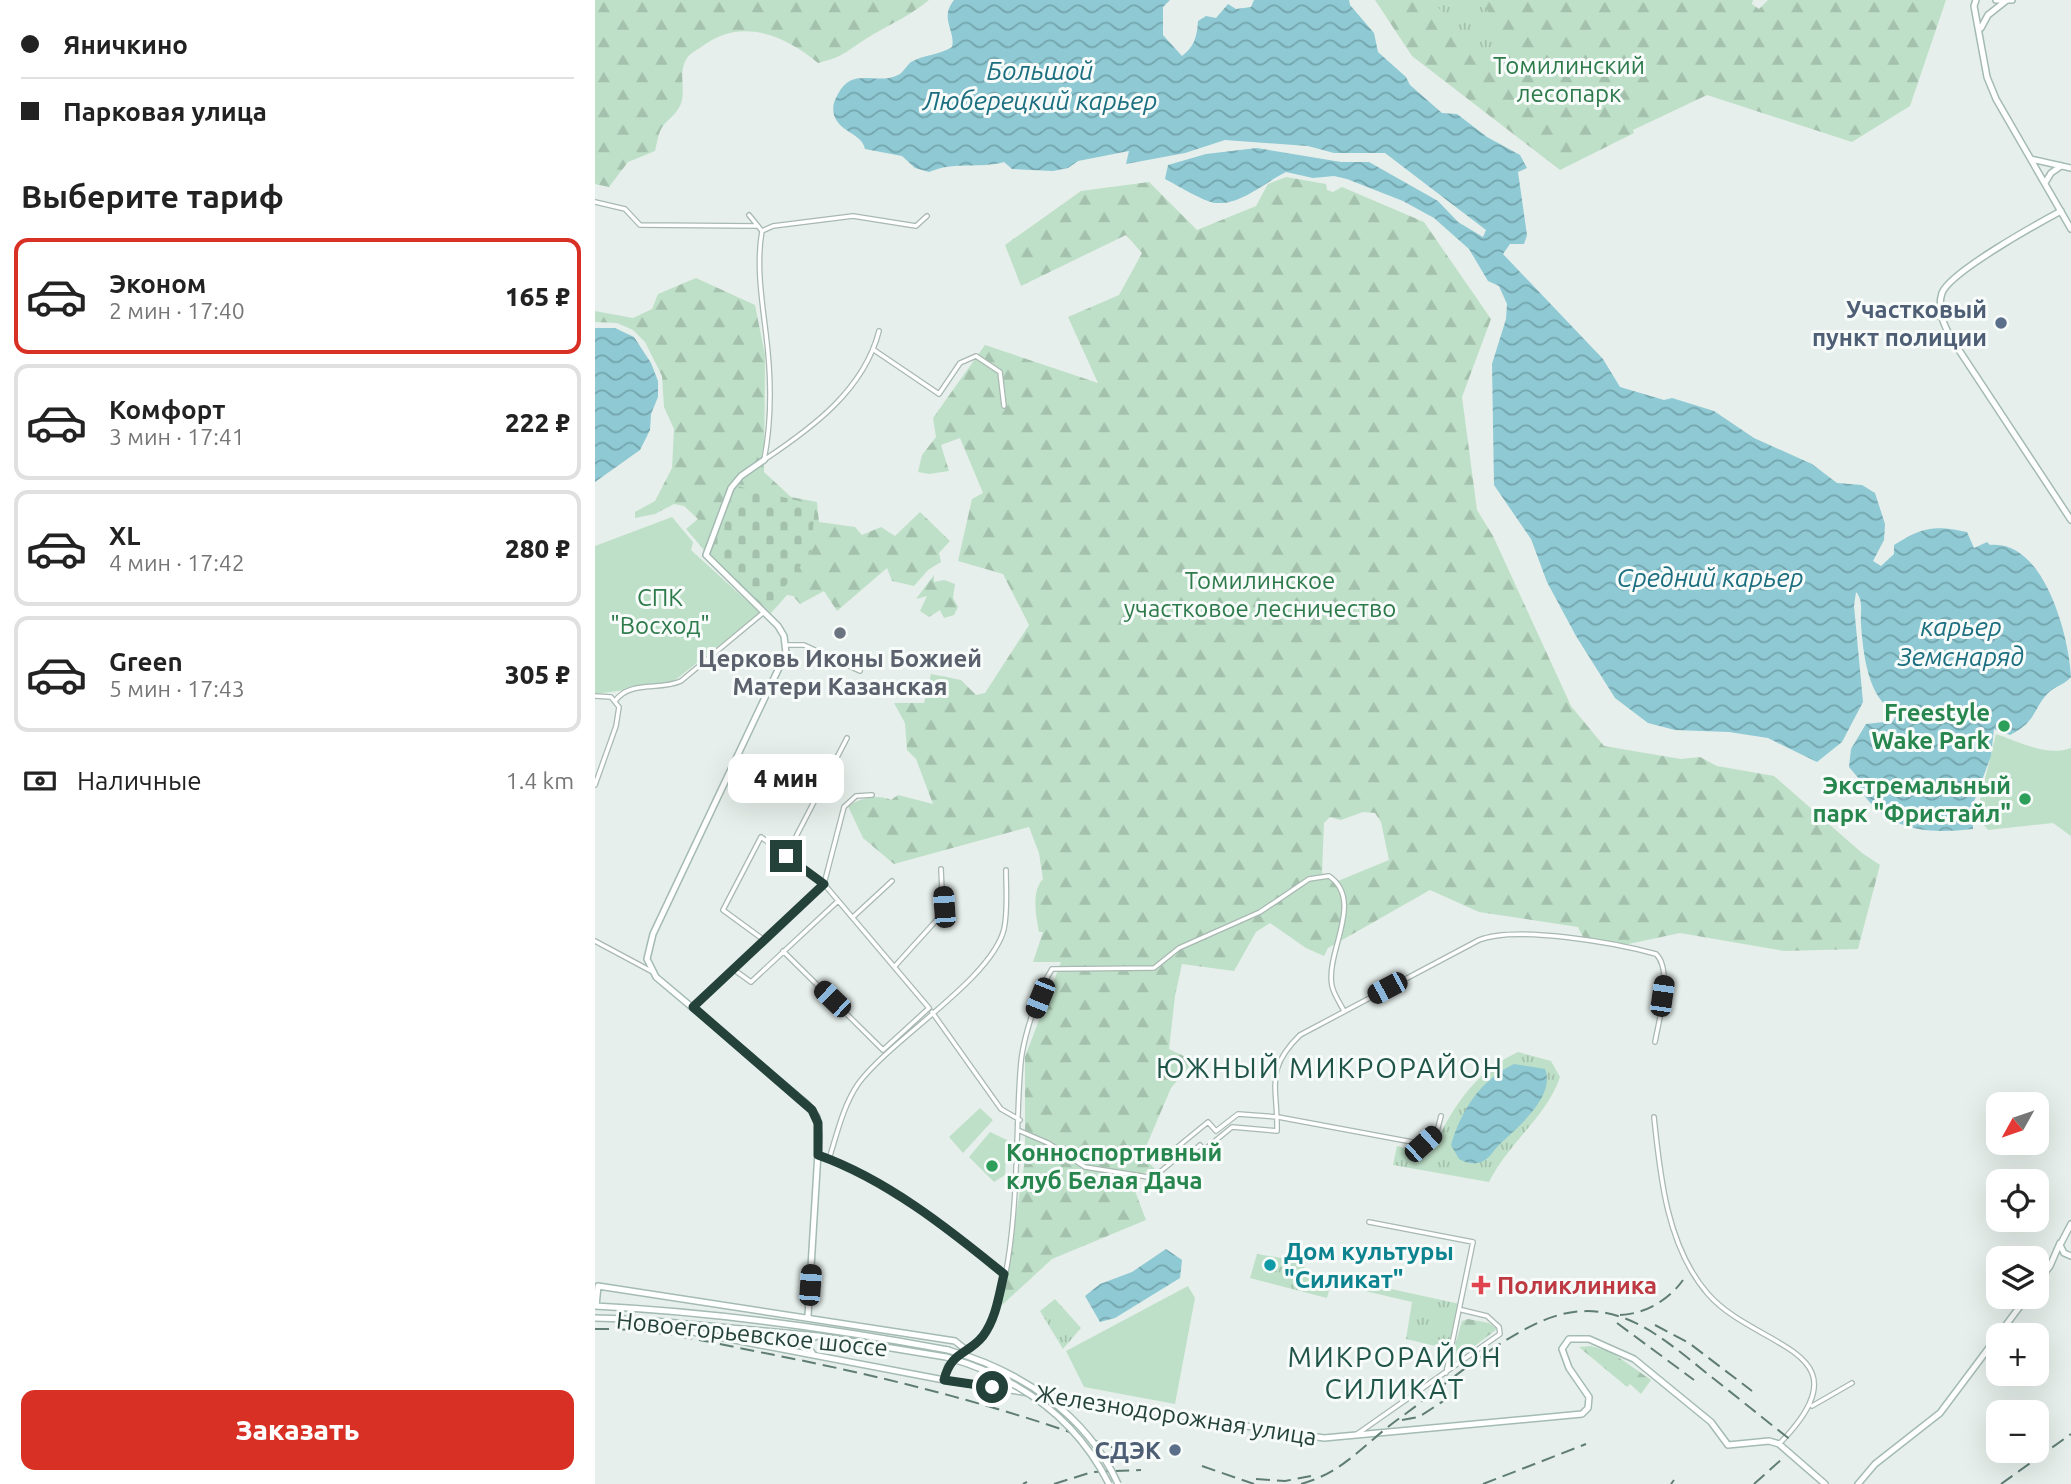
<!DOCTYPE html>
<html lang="ru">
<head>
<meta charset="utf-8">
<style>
	:root { --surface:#fff; --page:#f6f6f6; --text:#222; --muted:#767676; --line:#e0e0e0; --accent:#d93025 }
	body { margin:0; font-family:Ubuntu,sans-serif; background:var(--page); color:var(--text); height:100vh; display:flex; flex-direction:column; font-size:26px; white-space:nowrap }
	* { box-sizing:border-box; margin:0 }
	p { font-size:23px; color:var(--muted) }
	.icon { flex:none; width:38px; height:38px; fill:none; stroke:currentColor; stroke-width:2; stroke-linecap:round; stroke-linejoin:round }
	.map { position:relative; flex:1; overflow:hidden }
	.sheet { display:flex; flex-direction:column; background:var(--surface); width:595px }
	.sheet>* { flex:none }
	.top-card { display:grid; align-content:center; height:154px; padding:0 21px; background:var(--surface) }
	.needle { width:46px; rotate:230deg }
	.fabs { position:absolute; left:1391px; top:1092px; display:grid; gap:14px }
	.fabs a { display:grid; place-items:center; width:63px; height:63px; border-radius:14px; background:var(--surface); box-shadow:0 7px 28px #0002; font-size:35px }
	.end { position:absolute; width:32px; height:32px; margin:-16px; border:9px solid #24423a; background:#fff; box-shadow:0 0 0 4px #fff }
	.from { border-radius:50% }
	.bubble { position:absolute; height:49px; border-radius:14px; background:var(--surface); box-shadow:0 7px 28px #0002; font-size:23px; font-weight:800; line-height:49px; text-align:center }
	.car { position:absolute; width:21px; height:42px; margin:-21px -10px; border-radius:9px; box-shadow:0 0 5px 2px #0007; background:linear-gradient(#222 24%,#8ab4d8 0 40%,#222 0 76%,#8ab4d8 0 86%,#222 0) }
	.top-card b { display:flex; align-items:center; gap:24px; height:66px; font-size:26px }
	.top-card b+b { border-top:2px solid var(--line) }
	.top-card i { width:18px; height:18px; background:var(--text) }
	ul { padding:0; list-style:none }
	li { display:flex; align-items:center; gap:21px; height:116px; margin:0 14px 10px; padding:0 7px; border:4px solid var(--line); border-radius:14px }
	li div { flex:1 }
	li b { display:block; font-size:26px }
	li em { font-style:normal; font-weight:800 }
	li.active { border-color:var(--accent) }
	li>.icon { width:63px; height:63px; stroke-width:1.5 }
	h2 { padding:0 21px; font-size:32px; line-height:84px }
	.pay { display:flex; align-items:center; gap:18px; height:77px; padding:0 21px; font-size:26px }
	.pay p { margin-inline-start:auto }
	.button { display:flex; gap:14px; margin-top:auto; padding:14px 21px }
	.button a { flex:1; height:80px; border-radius:14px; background:var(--accent); color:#fff; font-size:28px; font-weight:800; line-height:80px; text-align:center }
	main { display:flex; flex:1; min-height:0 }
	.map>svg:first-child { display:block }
</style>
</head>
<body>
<main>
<section class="sheet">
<div class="top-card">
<b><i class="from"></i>Яничкино</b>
<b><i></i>Парковая улица</b>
</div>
<h2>Выберите тариф</h2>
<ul>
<li class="active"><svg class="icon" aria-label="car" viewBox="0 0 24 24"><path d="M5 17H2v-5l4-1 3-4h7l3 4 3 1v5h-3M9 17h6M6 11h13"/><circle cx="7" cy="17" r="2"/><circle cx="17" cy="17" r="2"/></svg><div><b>Эконом</b><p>2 мин · 17:40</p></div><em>165 ₽</em></li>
<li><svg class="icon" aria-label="car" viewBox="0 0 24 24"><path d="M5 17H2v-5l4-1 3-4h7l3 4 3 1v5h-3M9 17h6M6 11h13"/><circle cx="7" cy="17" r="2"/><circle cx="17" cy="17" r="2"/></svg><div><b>Комфорт</b><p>3 мин · 17:41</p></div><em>222 ₽</em></li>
<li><svg class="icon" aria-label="car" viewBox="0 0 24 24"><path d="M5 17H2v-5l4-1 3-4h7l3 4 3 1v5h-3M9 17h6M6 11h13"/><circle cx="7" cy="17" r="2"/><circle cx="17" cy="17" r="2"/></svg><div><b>XL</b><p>4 мин · 17:42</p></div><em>280 ₽</em></li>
<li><svg class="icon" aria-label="car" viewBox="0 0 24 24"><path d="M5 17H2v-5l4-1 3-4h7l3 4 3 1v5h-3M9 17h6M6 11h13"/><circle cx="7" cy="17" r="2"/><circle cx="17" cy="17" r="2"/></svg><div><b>Green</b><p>5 мин · 17:43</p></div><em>305 ₽</em></li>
</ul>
<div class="pay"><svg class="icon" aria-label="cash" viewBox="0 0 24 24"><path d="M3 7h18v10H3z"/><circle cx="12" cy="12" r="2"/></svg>Наличные<p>1.4 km</p></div>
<div class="button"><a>Заказать</a></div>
</section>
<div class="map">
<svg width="1476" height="1484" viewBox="0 0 1476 1484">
	<defs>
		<pattern id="forest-firs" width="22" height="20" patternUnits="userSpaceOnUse" patternTransform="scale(1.75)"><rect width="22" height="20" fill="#bfe0c8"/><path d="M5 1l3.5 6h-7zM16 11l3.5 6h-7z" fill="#a4c1ad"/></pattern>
		<pattern id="cemetery-stones" width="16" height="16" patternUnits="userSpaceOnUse" patternTransform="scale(1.75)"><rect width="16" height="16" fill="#bfe0c8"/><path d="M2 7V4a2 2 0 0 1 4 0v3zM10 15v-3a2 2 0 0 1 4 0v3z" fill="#a4c1ad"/></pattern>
		<pattern id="park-tufts" width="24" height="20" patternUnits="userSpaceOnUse" patternTransform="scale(1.75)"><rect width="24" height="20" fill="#bfe0c8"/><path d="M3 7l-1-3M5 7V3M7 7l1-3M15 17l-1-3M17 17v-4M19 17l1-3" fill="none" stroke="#a4c1ad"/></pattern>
		<pattern id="water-waves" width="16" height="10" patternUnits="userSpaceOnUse" patternTransform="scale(1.75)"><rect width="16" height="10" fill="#8ec9d4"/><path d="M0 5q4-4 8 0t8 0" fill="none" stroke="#74a5ad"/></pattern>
	</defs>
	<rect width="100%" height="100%" fill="#e6efeb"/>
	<path fill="url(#forest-firs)" fill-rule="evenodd" d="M0,0H334C316,15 298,23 277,35C255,48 250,57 223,63C190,36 148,17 109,45C104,49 95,53 92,58C83,72 90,86 87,100C84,113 75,117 68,126C63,132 62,144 60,151L33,162L14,187L0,184Z
		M780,0H1158L1157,4L1164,9L1173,0H1351L1315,106L1257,142L1112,95L1038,130L1039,133L965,170L817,56Z
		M691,177L731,184L732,190L738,192L747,187L829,222L896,319L867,397L882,510L898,536L976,706L1009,746L1086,759L1105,757L1122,766L1179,776L1267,853L1285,865L1263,949L1189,951L1085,933L1024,946L990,941L983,927L884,912L835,890L733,948L729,956L711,948L675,923L661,932L639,971L587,964L580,996L574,1049L599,1061L576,1088L547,1156L560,1169L535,1178L551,1220L457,1259L406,1306L430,1160V1057L466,962H438L448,932H444C441,916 436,891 448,879L444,853L434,827L299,864L268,838L253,806C266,798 282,794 296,800L303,795L338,804L321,759L312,750L310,723L299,703H329L336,674L366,680L381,695L390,693L434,625L408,574L363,561L377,499L388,493L365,438L346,445L354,471L334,474L323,472L327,455L341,437L338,418L390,345L503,383L473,317L524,295L547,253L531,235L426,286L410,245L486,191L554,182L602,230L661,206L673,184ZM768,812L780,813L786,822L794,860L738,883L727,873L729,823L735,817L746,820Z
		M101,278L160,305L170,355L169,472L196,497L222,502L224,522L260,527L267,535L286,527L300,536L325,512L355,541L344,553L346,562L333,570L319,586L297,581L292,568L242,611L229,591L205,604L198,596L192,595L176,613L116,558L91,529L103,519L89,506L79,504L60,514L40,518V512L60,501L77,468L79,429L69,407L67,376L50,342L38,330L22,323L0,322V311L38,318L57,309L63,294Z
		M339,575V582L349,580L360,584L358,598L363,607L359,615L349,618L345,610L334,617L325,611L332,596L321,599Z
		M873,1319L894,1323L902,1329L860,1361L856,1359L867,1321Z
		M996,1346L1016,1352L1056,1380L1046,1394L1035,1384L1032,1387L984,1347Z"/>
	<path fill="url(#cemetery-stones)" d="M142,486L220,505L216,552L173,609L117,557L116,550Z"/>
	<path fill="url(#park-tufts)" d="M864,0H884L923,49L892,69L842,6Z
		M923,1052L956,1061L965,1077C951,1118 913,1143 894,1182L798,1165L802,1146L835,1154C856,1111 877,1073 923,1052Z
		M662,1254L711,1262L709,1270L865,1304L853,1349L811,1339L817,1302L736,1283L732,1298L655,1278Z
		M460,1299L486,1328L468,1349L445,1311Z"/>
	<path fill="#bfe0c8" d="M77,517L98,542L96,550L164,612L163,615L75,684L0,694V546Z
		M1401,734C1425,742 1451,757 1476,748V836L1458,823L1393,830L1381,816Z
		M385,1108L398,1120L368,1153L354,1137Z
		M395,1132L412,1140L410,1175L399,1182L374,1157Z
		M593,1286L600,1298L580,1404L489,1387L471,1351Z"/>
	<path fill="url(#water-waves)" d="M359,0H575L568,7V35L587,56C599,47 602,37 603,21L611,16L621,18L633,4L641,9L656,7L659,0H754L755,5L779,33L783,52L811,77L815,85L847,113L862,114L892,137L925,155L932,168L923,172L932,235L929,244H915L908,254L1008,359L1025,387L1069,400L1077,398L1119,411L1159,438L1217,464L1242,483L1267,485L1280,493L1290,524L1289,540L1278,561L1286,566L1299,554V545C1327,527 1339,525 1372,532L1379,548L1392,542L1395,545C1449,539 1474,636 1476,677C1469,685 1460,686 1453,693C1437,710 1443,720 1415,735L1399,729L1396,756L1377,807L1378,829C1333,834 1294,832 1266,791L1265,780L1254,767L1256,749L1271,724L1298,721L1302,713C1273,701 1268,653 1266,624C1265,612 1269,601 1261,592L1259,606L1268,702L1247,742L1222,762L1173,738L1134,732L1080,730L1053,723L1020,698L981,636L952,582L936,539L899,485L897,364L911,319L912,304L904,286L893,281L874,249L839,218L808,201L752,179L739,176L718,178L691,172C670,182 646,205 621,203C609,202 582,185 570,179L573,165L611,154L662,148L746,162H774L843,201L863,222L888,237L891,230L790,153H739L713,146L630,140L590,153L531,164L534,151L483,161L473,168L458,171L417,169L409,162C384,169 359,161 334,172L320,168L307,156L270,149C267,133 245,133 239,115C237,106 239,101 243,94C258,65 282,87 305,74C309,71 312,65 316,62C328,55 344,55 357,47C361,31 344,19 359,0Z
		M0,328H20L39,337L56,363L63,381V397L56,414L55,430L45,450L0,482Z
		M919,1064L950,1069C961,1096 923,1127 906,1143C899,1149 895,1159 886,1162C878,1165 871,1163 864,1159L856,1145C866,1111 885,1080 919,1064Z
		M571,1249L587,1260L585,1278L520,1318L505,1322L490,1296L505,1284L537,1272Z"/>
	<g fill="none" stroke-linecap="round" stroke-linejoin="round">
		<g stroke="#a8b8b2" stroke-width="6">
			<path id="street" d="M0,202L30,209L45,225L162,226
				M154,215L167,231
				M1293,312L1346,317
				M279,350L344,394L365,363L381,356L405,372L409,406
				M169,460C177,420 176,374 171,334C167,301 161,264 167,231L178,226L258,216L321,226L332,216
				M169,460C217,428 269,390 284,331
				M191,645H209L265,671
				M0,696L16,697L24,707L21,726L0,785
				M20,701C35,680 64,691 86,681L169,612
				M191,856L252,738
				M258,917L297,881
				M169,940L128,910L166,837L229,884L334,1008L288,1050L188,951
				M0,941L56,971
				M300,966L348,913L346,869
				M138,969L156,982L243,901
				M98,1007L229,884L249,807L261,796L277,795
				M337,1012L406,1109L425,1120
				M1059,1117C1065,1176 1072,1247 1113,1294C1162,1350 1277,1349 1184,1444
				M425,1131L453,1143L490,1167L553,1177L560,1176L583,1157L588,1160L605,1145L609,1150L637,1127L682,1131C683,1087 669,1070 705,1035L884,940C921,925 1021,943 1061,954C1078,970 1064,1020 1060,1042
				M223,1155C292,1180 352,1229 409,1274
				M583,1157L580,1149L613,1122L621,1131L643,1114L683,1117L828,1144L842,1131L846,1116
				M234,1159C242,1134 248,1106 263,1084C296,1039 397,979 409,929C413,911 411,889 411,870
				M774,1222L878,1242L851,1373
				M370,1349C433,1321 417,1116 427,1054C431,1030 444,989 457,969L559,968L584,948L665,912L714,879L734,876C770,901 730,952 737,986C739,995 745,1003 749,1011
				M1217,1406L1257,1383
				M762,1434L905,1334L904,1327L892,1316L867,1310"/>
		</g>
		<g stroke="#a4bbb3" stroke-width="8">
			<path id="secondary" d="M1381,0L1379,6L1392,77L1401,99L1476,229
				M1401,0H1417
				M1386,28L1393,15L1412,0
				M1436,159L1476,168
				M1450,183L1456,173L1466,166
				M1466,211C1442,224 1355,272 1347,293C1341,311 1350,329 1360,344L1476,520
				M169,460L146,476L136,488L111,555L183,626L189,636L191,653L58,934L52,959L61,977L212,1104L222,1117L224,1136L213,1316
				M1476,1224L1465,1245L1469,1253L1476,1256
				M1442,1283L1455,1266L1465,1243
				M0,1306C119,1312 235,1328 353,1350
				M1,1306L3,1286L360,1341L370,1349L353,1366L349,1380
				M0,1318L32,1319
				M30,1319L349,1380L729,1438L987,1414L993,1408L994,1397L974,1368L967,1349L974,1339H994L1039,1359L1116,1422L1133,1445L1174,1441L1184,1444L1230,1484
				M59,1321L223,1336L351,1357
				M218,1354L212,1346L214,1339L220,1337
				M1263,1484L1280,1464L1345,1413L1432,1297"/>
		</g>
		<use href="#street" stroke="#fff" stroke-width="3.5"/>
		<use href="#secondary" stroke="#fff" stroke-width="5"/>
		<path stroke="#5f7d75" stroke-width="2" stroke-dasharray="14 7" stroke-linecap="butt" d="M1025,1315C1050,1314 1074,1300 1088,1280
			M1022,1323L1099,1380
			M1060,1325L1094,1343L1157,1391
			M0,1329C56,1328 109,1341 164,1352C289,1376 421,1409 540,1456
			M807,1420L824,1417L853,1398
			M607,1466L659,1484
			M661,1479L690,1481L716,1476
			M428,1484L432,1482
			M459,1484L497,1472L546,1470
			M706,1484C749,1472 768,1445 802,1420C848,1387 895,1344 947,1321C1017,1291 1064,1335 1114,1375C1142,1397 1169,1419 1197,1441
			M888,1484L991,1444
			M1076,1484L1079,1480
			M1159,1484L1188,1458
			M1406,1484L1476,1434"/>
		<g stroke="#a4bbb3" stroke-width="8" stroke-linecap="butt">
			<path id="secondary-bridge" d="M353,1350C424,1370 491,1413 523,1484
				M351,1357C422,1377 480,1416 514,1484"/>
		</g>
		<use href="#secondary-bridge" stroke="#fff" stroke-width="5"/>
	</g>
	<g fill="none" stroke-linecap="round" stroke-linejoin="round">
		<path stroke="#24423a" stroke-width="9" d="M191,856L229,884L98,1007L217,1110L223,1123V1155C291,1179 354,1229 409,1274C404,1295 401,1319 388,1336C373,1355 356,1351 349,1380L397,1387"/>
	</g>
	<g fill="#5c6f8a" stroke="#f7fbf9" stroke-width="2.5">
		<circle cx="1406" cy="323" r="7"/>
		<circle cx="580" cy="1450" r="7"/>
	</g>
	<circle fill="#6b7280" stroke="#f7fbf9" stroke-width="2.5" cx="245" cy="633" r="7"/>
	<g fill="#2e9e5b" stroke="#f7fbf9" stroke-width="2.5">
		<circle cx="1409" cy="726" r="7"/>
		<circle cx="1430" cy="799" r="7"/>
		<circle cx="397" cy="1166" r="7"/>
	</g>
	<circle fill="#0f9aa8" stroke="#f7fbf9" stroke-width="2.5" cx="675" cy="1265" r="7"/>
	<path fill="#e0444e" stroke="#f7fbf9" stroke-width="2.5" d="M882.5 1274.5h7v7h7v7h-7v7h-7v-7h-7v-7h7z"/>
	<g text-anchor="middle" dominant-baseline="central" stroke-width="6" stroke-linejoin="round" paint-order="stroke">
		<g font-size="24" fill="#2d7a4b" stroke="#f7fbf9">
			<text x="974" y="65">Томилинский<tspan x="974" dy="28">лесопарк</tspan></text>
			<text x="665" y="580">Томилинское<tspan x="665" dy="28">участковое лесничество</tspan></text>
			<text x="65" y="597">СПК<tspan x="65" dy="28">"Восход"</tspan></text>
		</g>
		<g font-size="24" font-weight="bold" fill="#4e5e75" stroke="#f7fbf9" text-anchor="end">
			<text x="1392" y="309">Участковый<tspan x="1392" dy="28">пункт полиции</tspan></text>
			<text x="566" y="1450">СДЭК</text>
		</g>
		<g font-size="24" font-weight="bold" fill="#5b616d" stroke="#f7fbf9">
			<text x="245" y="658">Церковь Иконы Божией<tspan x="245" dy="28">Матери Казанская</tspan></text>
		</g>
		<g font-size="24" font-weight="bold" fill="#27864d" stroke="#f7fbf9" text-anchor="end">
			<text x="1395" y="712">Freestyle<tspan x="1395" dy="28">Wake Park</tspan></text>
			<text x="1416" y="785">Экстремальный<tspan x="1416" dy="28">парк "Фристайл"</tspan></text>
			<text x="411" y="1152" text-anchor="start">Конноспортивный<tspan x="411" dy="28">клуб Белая Дача</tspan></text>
		</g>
		<g font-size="24" font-weight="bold" fill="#0d838f" stroke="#f7fbf9" text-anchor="start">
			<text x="689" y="1251">Дом культуры<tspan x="689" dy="28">"Силикат"</tspan></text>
		</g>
		<g font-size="24" font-weight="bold" fill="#be3a42" stroke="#f7fbf9" text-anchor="start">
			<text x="902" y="1285">Поликлиника</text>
		</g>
		<g font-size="24" fill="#24423a" stroke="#f7fbf9">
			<text transform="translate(157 1334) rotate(6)">Новоегорьевское шоссе</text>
			<text transform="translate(581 1415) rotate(9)">Железнодорожная улица</text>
		</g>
		<g font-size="26" font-style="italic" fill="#1c6f80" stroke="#f7fbf9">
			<text x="445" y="70">Большой<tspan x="445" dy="30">Люберецкий карьер</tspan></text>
			<text x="1115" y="577">Средний карьер</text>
			<text x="1366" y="626">карьер<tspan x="1366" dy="30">Земснаряд</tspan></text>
		</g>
		<g font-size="28" letter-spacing="2" fill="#1f5548" stroke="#f7fbf9">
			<text x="735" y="1067">ЮЖНЫЙ МИКРОРАЙОН</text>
			<text x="800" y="1356">МИКРОРАЙОН<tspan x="800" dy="32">СИЛИКАТ</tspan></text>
		</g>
	</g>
</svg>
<div class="fabs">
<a><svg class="needle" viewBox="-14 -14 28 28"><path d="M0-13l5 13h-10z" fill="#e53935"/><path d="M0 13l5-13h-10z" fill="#767676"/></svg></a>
<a><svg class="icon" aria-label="locate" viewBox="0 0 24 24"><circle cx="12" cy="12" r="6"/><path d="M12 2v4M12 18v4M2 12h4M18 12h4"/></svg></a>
<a><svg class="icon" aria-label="layers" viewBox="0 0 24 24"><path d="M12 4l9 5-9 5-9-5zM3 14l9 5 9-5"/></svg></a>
<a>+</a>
<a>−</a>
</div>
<i class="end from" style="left:397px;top:1387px"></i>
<i class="end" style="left:191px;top:856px"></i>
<div class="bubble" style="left:133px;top:754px;width:116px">4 мин</div>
<i class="car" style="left:349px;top:907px;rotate:356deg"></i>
<i class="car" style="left:792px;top:988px;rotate:242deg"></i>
<i class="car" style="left:1067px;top:996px;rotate:8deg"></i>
<i class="car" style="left:445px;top:998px;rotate:202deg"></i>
<i class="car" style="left:237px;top:999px;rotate:314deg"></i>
<i class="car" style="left:828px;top:1144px;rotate:48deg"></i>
<i class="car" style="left:215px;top:1285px;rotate:4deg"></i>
</div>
</main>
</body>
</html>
